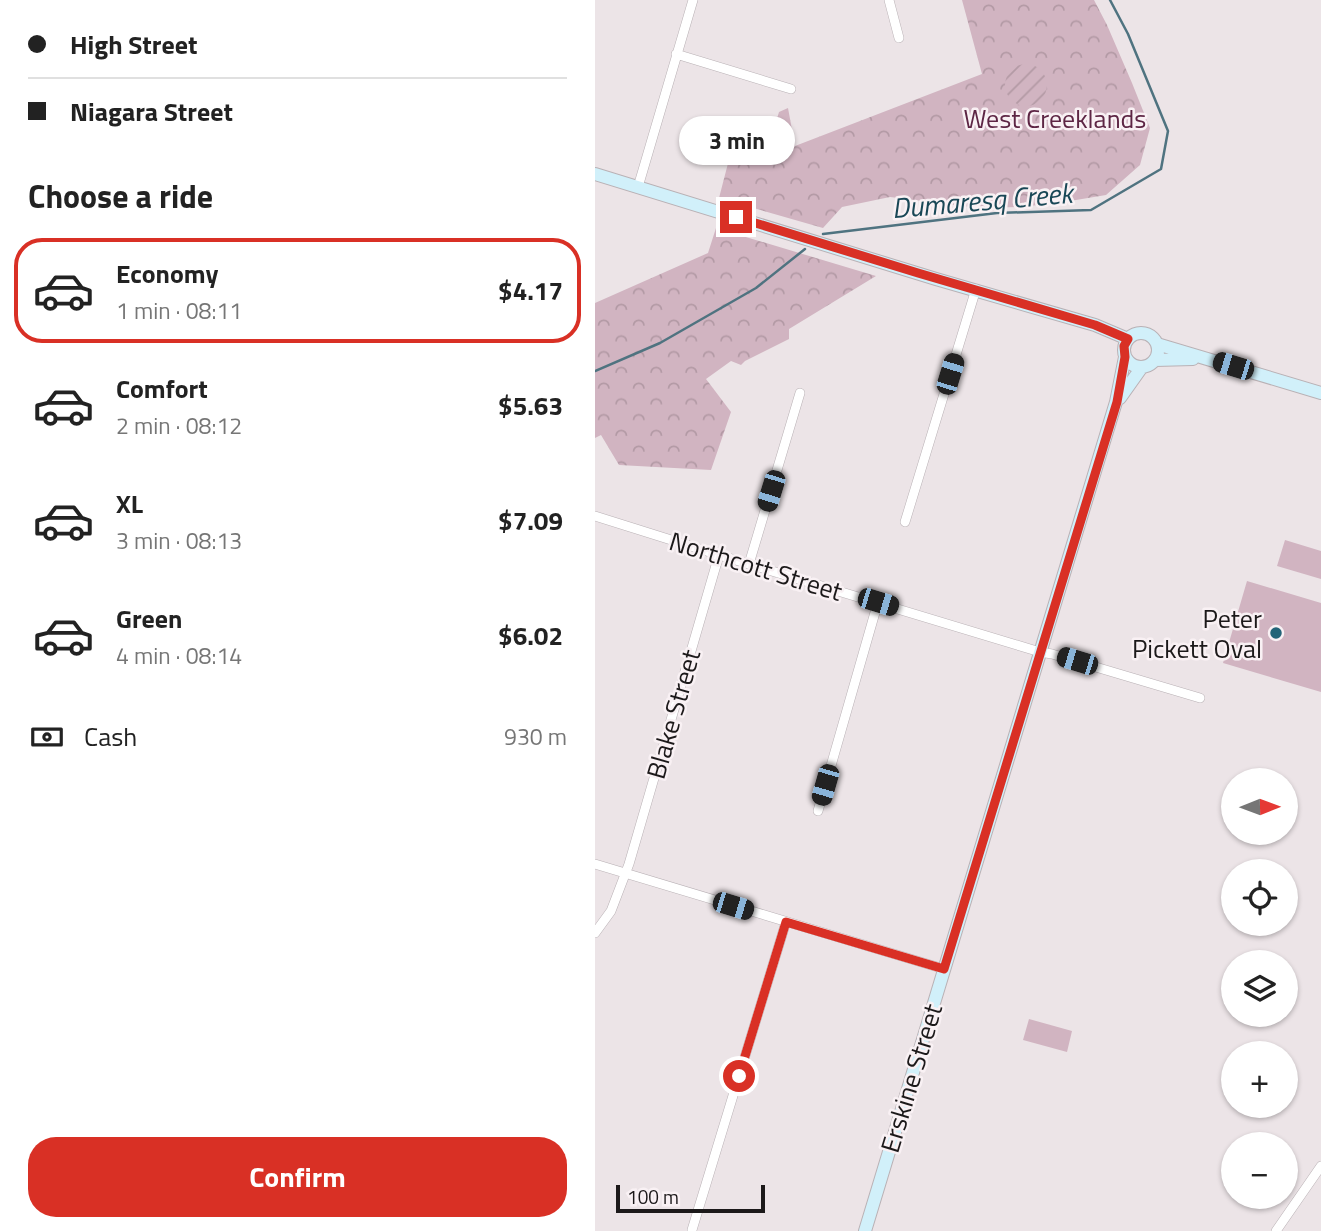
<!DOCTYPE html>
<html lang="en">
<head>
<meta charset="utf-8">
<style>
	:root { --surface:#fff; --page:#f2f2f2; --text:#222; --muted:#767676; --line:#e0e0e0; --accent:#d93025 }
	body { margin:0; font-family:"Titillium Web",sans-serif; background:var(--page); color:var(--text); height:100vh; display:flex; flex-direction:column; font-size:26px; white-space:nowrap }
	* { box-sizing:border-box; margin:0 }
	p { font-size:23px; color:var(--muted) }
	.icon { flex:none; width:38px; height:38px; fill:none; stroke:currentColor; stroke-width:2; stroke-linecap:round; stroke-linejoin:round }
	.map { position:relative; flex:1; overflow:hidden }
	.side { display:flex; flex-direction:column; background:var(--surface); width:595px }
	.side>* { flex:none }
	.banner { display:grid; align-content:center; height:154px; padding:0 28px; background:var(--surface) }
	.needle { width:46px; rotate:89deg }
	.buttons { position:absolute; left:626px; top:768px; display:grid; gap:14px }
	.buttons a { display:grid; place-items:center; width:77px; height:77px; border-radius:50%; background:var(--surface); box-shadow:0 2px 5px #0004; font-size:35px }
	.scale { position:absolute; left:21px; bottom:18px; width:149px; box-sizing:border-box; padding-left:7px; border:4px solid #1c191a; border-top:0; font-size:19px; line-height:24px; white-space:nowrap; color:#1c191a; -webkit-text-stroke:5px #f9f1f4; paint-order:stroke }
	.end { position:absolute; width:32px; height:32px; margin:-16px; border:9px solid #d93025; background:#fff; box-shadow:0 0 0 4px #fff }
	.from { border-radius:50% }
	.bubble { position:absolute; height:49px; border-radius:24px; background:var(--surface); box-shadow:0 2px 5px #0004; font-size:23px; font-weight:700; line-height:49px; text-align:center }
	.car { position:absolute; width:21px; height:42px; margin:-21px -10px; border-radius:9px; box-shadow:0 0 5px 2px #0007; background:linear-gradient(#222 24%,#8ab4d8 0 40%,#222 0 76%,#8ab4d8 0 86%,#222 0) }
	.banner b { display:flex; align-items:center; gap:24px; height:66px; font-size:26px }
	.banner b+b { border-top:2px solid var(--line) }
	.banner i { width:18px; height:18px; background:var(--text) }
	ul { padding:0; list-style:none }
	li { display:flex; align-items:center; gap:21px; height:105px; margin:0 14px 10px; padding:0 14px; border:4px solid transparent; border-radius:28px }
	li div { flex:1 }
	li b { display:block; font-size:26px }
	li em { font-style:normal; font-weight:700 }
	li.selected { border-color:var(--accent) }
	li>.icon { width:63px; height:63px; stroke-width:1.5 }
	h2 { padding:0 28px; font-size:32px; line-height:84px }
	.pay { display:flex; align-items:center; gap:18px; height:77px; padding:0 28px; font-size:26px }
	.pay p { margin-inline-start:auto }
	.action { display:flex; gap:14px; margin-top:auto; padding:14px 28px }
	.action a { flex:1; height:80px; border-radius:28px; background:var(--accent); color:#fff; font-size:28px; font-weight:700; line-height:80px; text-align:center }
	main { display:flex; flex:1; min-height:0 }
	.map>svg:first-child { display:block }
</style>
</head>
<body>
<main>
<section class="side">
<div class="banner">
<b><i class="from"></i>High Street</b>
<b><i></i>Niagara Street</b>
</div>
<h2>Choose a ride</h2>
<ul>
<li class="selected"><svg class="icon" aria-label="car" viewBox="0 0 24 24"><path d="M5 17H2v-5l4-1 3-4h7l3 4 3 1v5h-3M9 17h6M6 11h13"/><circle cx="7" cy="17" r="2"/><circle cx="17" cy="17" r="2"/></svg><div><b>Economy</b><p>1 min · 08:11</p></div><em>$4.17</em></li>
<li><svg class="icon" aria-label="car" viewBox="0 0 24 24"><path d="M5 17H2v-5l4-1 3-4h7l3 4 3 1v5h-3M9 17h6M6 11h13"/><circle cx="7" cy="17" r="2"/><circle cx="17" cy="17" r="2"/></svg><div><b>Comfort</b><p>2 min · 08:12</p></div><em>$5.63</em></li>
<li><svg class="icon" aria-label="car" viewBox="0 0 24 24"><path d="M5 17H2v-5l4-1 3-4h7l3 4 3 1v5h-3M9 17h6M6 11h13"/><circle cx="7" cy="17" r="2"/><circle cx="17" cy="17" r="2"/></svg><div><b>XL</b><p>3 min · 08:13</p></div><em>$7.09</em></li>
<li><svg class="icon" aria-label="car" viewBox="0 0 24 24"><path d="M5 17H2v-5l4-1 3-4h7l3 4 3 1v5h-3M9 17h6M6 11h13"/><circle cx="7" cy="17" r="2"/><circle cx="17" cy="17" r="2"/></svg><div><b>Green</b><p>4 min · 08:14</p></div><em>$6.02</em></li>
</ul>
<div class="pay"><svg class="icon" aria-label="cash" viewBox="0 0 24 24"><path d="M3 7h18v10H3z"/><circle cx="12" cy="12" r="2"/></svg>Cash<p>930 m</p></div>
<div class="action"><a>Confirm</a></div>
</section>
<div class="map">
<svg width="726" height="1231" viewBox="0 0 726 1231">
	<defs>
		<pattern id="park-crowns" width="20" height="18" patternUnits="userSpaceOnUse" patternTransform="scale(1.75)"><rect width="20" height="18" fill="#d1b4c1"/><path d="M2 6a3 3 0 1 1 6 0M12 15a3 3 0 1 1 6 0" fill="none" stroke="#b39aa5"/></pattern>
		<pattern id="garden-furrows" width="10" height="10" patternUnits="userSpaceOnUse" patternTransform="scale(1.75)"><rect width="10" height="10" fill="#d1b4c1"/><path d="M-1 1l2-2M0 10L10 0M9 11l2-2" fill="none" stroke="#b39aa5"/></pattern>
	</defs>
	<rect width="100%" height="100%" fill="#ece4e7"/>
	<path fill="url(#park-crowns)" d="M367,0H499L512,25L537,83L555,128L545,165L511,195L469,202L426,207L384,208L295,197L247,207L228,228L124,198L138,144L166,153L172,134L177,135L184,112L193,108L200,146L387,74Z
		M121,228L281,276L194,329V339L150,361L146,365L136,361L111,379L136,412L116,470L24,465L6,435L0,438V303L113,253Z"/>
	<path fill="url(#garden-furrows)" d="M410 85a21 21 0 1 1 42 0a21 21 0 1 1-42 0Z"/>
	<path fill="#d1b4c1" d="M690,540L726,551V579L682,566Z
		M652,581L726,603V692L628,663Z
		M434,1019L477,1031L472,1052L428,1040Z"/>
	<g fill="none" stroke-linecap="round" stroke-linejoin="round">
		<path stroke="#4f7380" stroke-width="2.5" d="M228,234L402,213L496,210L566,169L573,131L533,34L515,0
			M0,371L65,343L161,288L210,249"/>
		<g stroke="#b9b1b5" stroke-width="10">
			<path id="street" d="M294,0L304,38
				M81,54L196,89
				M43,187L98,0
				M0,516L124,555L445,652L457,654L605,698
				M310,522L381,289
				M154,564L205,393
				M223,811L283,602
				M0,864L349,969
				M0,933L16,911L34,864L124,555
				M97,1230L191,922
				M681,1231L726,1166"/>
		</g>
		<g stroke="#b9b1b5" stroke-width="14">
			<path id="secondary" d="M0,174L341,279L500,325L533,339
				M529 350a17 17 0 1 1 34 0a17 17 0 1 1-34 0Z
				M562,344L726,393
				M560,360L598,359
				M525,398L547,367
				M270,1231L521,402L530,357"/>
		</g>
		<use href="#street" stroke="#fff" stroke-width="9"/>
		<use href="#secondary" stroke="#d1f0fa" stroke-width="12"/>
	</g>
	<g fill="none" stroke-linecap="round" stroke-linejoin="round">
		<path stroke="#d93025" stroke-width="9" d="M141,217L323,273L500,325L533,339L529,346L530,357L522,402L349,969L191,922L144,1076"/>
	</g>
	<circle fill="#226478" stroke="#f9f1f4" stroke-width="2.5" cx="681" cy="633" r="7"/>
	<g text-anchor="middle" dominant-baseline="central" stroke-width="5" stroke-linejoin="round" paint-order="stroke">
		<g font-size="26" fill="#5d2544" stroke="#f9f1f4">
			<text x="460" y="118">West Creeklands</text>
		</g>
		<g font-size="26" fill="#1c191a" stroke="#f9f1f4">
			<text transform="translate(161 566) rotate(17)">Northcott Street</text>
			<text transform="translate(78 714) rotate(-74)">Blake Street</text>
			<text transform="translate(316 1078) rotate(-73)">Erskine Street</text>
		</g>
		<g font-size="26" fill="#1c191a" stroke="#f9f1f4" text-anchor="end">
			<text x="667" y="618">Peter<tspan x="667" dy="30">Pickett Oval</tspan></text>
		</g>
		<g font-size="28" font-style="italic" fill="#194756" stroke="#f9f1f4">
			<text transform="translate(387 200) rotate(-5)">Dumaresq Creek</text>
		</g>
	</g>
</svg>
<div class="buttons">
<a><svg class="needle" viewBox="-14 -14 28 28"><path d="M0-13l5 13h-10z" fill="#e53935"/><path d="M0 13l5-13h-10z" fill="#767676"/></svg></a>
<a><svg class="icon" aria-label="locate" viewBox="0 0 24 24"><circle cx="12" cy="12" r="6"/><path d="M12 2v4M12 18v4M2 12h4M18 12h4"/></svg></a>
<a><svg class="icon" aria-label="layers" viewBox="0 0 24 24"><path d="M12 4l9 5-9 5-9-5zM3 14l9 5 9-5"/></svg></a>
<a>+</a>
<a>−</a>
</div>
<div class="scale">100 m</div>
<i class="end from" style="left:144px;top:1076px"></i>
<i class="end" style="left:141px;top:217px"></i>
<div class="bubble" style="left:84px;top:116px;width:116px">3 min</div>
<i class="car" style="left:638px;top:366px;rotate:287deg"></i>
<i class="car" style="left:355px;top:374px;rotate:17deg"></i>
<i class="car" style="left:176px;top:491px;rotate:197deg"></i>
<i class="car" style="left:283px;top:602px;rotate:107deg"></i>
<i class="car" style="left:482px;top:661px;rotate:287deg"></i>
<i class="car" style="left:230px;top:785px;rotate:196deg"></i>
<i class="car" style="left:138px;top:906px;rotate:107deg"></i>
</div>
</main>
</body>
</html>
